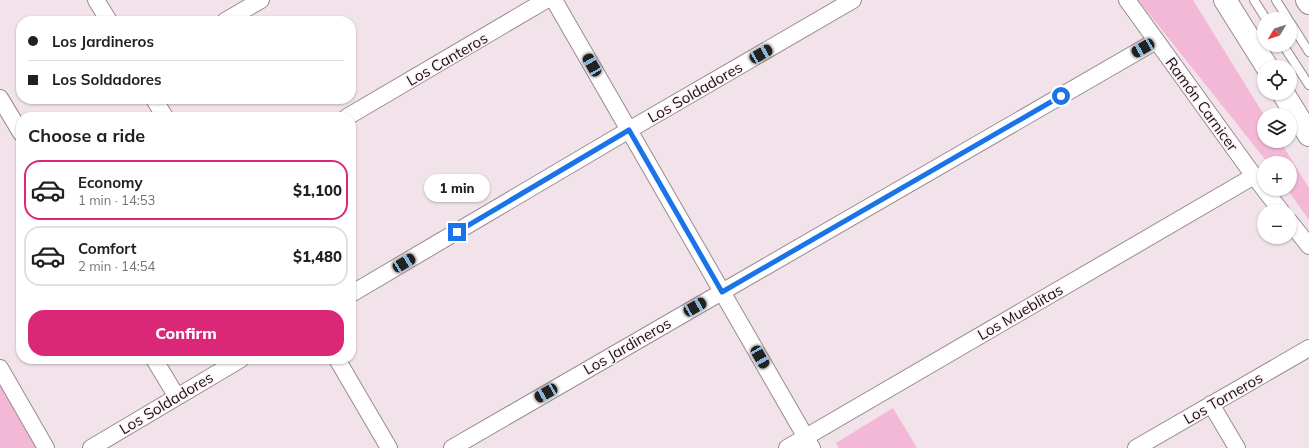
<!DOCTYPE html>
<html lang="en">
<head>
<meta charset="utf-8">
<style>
	:root { --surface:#fff; --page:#f2f2f2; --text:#202124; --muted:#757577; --line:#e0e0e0; --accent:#db2777 }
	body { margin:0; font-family:Mulish,sans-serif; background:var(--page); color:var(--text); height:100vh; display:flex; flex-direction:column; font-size:15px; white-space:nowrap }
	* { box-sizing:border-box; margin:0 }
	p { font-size:13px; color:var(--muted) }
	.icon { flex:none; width:22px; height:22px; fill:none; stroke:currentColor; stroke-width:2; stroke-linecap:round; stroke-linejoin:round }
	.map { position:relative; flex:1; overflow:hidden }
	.sheet { position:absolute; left:16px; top:112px; width:340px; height:252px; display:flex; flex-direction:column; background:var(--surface); border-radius:16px; box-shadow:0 1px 3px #0004 }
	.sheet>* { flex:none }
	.banner { position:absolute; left:16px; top:16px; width:340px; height:88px; border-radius:16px; box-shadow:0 1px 3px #0004; display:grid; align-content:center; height:88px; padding:0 12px; background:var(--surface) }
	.needle { width:26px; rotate:231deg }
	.controls { position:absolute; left:1257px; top:12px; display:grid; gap:8px }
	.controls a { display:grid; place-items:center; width:40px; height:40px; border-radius:50%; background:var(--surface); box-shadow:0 1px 3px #0004; font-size:20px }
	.end { position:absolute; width:18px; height:18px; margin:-9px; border:5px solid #1a73e8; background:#fff; box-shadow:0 0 0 2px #fff }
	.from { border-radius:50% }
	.bubble { position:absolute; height:28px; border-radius:14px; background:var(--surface); box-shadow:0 1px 3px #0004; font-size:13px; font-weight:800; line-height:28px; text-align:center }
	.car { position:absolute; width:12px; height:24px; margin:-12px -6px; border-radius:5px; box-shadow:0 0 3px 1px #0007; background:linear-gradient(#222 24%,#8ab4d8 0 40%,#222 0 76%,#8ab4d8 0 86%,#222 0) }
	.banner b { display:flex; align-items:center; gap:14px; height:38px; font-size:15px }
	.banner b+b { border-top:1px solid var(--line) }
	.banner i { width:10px; height:10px; background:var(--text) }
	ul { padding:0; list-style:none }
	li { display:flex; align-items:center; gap:12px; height:60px; margin:0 8px 6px; padding:0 4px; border:2px solid var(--line); border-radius:16px }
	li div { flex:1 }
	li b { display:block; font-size:15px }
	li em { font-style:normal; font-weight:800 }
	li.on { border-color:var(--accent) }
	li>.icon { width:36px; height:36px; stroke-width:1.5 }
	h2 { padding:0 12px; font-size:18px; line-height:48px }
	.button { display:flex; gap:8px; margin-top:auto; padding:8px 12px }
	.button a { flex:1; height:46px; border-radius:16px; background:var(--accent); color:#fff; font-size:16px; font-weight:800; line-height:46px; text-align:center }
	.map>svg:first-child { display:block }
</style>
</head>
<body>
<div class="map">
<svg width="1309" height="448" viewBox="0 0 1309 448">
	<rect width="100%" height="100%" fill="#f2e3ea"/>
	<path fill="#f3b8d6" d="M1138,0H1193L1264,115V141H1280L1309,188V220L1287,189H1290V163H1268Z
		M0,382L39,448H0Z
		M893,408L917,448H839L836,443Z"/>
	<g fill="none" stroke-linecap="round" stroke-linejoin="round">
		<g stroke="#988a91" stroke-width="10">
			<path id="lane" d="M1254,0L1266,19
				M1276,0L1288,19
				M1290,22L1309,52
				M1283,45L1309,85"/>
		</g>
		<g stroke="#988a91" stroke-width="18">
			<path id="street" d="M96,0L109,21
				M554,0L812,448
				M1127,0L1254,176L1281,211
				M225,21L261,0
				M0,98L21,133
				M154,99L165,117
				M347,117L546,0
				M1290,222L1309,246
				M351,294L629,130L853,0
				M154,359L177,397
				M337,359L389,448
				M0,368L46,448
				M1211,404L1237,448
				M91,448L241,359
				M452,448L1156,41
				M787,448L1254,176
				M1136,448L1309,348"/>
		</g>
		<g stroke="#988a91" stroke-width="24">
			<path id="secondary" d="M1225,0L1267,67
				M1307,0L1309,3
				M1283,93L1309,135"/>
		</g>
		<use href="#lane" stroke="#fff" stroke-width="8"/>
		<use href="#street" stroke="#fff" stroke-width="16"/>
		<use href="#secondary" stroke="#fff" stroke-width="22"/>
	</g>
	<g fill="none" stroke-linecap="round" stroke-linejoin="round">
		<path stroke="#1a73e8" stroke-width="5" d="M457,232L629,130L722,292L1061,96"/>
	</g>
	<g text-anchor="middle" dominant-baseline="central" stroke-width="3" stroke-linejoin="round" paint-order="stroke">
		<g font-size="15" fill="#181315" stroke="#fef1f7">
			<text transform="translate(447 59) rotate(-30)">Los Canteros</text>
			<text transform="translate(695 92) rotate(-30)">Los Soldadores</text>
			<text transform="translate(1202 104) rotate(54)">Ramón Carnicer</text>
			<text transform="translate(1020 312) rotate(-30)">Los Mueblitas</text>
			<text transform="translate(627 346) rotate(-30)">Los Jardineros</text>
			<text transform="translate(1223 398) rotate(-30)">Los Torneros</text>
			<text transform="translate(166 403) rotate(-31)">Los Soldadores</text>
		</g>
	</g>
</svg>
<div class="controls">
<a><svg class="needle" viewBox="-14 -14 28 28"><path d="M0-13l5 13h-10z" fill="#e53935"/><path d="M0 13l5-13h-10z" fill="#757577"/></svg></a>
<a><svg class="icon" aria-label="locate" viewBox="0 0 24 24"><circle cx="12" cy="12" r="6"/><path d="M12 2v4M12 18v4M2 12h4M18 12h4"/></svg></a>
<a><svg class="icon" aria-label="layers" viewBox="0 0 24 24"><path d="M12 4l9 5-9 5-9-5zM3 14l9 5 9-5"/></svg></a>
<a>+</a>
<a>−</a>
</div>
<i class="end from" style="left:1061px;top:96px"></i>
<i class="end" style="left:457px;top:232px"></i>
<div class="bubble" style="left:424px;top:174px;width:66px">1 min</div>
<i class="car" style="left:1143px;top:48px;rotate:240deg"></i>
<i class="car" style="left:761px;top:54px;rotate:60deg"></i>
<i class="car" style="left:592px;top:65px;rotate:330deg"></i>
<i class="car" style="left:404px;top:263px;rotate:59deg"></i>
<i class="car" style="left:695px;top:307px;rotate:60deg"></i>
<i class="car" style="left:760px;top:357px;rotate:150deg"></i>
<i class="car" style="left:546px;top:393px;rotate:240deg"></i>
<div class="banner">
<b><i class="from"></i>Los Jardineros</b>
<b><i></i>Los Soldadores</b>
</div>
<section class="sheet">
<h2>Choose a ride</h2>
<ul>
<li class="on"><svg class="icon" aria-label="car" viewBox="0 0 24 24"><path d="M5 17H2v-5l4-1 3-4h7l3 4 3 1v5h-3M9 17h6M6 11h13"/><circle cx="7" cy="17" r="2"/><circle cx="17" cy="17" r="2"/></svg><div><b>Economy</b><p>1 min · 14:53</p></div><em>$1,100</em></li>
<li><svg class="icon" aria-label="car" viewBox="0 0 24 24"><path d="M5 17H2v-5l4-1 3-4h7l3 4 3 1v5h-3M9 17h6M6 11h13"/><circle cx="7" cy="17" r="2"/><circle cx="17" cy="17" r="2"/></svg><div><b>Comfort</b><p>2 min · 14:54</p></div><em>$1,480</em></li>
</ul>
<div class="button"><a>Confirm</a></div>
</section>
</div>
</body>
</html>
